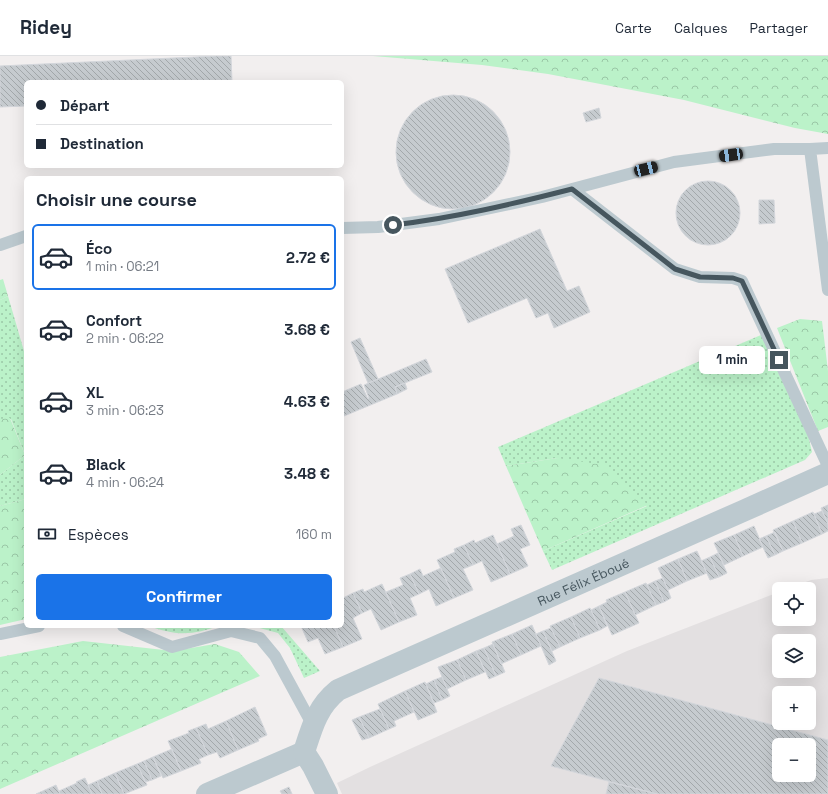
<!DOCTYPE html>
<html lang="fr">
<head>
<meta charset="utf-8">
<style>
	:root { --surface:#fff; --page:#f2f2f3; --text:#1f2937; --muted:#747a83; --line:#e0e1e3; --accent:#1a73e8 }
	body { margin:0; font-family:"Space Grotesk",sans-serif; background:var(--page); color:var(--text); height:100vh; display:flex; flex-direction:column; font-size:15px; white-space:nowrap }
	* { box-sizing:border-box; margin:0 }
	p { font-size:13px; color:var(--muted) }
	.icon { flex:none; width:22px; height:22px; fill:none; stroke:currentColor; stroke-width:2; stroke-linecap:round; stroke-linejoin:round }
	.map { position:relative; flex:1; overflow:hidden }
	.sheet { position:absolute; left:24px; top:120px; width:320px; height:452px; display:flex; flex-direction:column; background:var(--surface); border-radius:6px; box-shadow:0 4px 16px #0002 }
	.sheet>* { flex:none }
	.banner { position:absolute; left:24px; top:24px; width:320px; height:88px; border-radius:6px; box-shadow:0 4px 16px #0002; display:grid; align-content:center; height:88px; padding:0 12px; background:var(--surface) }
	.controls { position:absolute; left:772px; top:526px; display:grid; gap:8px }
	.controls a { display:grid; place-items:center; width:44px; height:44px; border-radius:6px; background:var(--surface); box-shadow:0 4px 16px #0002; font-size:20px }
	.end { position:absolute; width:18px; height:18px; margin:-9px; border:5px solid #46565e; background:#fff; box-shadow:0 0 0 2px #fff }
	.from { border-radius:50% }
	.bubble { position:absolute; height:28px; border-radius:6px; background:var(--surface); box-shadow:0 4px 16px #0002; font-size:13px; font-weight:800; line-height:28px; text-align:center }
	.car { position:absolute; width:12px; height:24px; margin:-12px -6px; border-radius:5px; box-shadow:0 0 3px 1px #0007; background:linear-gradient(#222 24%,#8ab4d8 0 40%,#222 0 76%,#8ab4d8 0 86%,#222 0) }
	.banner b { display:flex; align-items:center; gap:14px; height:38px; font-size:15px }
	.banner b+b { border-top:1px solid var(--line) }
	.banner i { width:10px; height:10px; background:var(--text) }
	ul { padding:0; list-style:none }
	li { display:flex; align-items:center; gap:12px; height:66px; margin:0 8px 6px; padding:0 4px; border:2px solid transparent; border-radius:6px }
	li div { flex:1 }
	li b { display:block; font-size:15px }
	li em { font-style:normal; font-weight:800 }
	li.selected { border-color:var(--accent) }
	li>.icon { width:36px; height:36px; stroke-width:1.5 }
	h2 { padding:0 12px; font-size:18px; line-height:48px }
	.pay { display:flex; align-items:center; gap:10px; height:44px; padding:0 12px; font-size:15px }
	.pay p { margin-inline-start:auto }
	.action { display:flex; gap:8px; margin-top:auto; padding:8px 12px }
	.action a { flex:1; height:46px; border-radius:6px; background:var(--accent); color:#fff; font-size:16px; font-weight:800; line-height:46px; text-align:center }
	header { display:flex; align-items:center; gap:24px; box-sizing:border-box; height:56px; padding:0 20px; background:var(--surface); border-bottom:1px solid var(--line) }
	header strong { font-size:19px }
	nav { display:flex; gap:22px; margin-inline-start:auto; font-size:14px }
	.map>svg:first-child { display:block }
</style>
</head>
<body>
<header>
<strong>Ridey</strong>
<nav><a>Carte</a><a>Calques</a><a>Partager</a></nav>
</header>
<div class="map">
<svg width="828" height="738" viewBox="0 0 828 738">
	<defs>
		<pattern id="grass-dots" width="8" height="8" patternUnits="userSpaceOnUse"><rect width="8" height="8" fill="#bbf2c9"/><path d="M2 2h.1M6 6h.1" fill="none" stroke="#9ac7a6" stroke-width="1.8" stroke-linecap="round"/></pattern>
		<pattern id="forest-crowns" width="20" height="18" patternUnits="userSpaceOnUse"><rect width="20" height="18" fill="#bbf2c9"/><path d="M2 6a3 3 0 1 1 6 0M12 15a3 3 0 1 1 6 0" fill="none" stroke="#9ac7a6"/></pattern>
		<pattern id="building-back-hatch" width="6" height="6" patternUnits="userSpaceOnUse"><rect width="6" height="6" fill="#c6cbcf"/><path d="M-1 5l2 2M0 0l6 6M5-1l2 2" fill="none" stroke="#a3a8ab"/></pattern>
	</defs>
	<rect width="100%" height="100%" fill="#f2efef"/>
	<path fill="#e3e0e1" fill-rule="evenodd" d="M828,522V738H342L337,727L370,711L627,595L779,536V563H809V533H787L811,524ZM779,585H809V615H779ZM779,637H809V667H779ZM779,689H809V719H779Z"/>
	<path fill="url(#grass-dots)" d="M8,240L26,302V443L0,450V419L25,399L11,363H0V244Z
		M761,279L808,379L812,396L805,404L552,514L543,495L647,450L557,402L506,410L498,391Z
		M151,570H219C201,576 185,580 166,575C161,574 156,573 151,570Z
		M252,570H281L320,615L304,622L290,592L278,577Z"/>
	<path fill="url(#forest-crowns)" d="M373,0H828V78L795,72L684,44L548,18L482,9Z
		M3,223L8,240L0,244V224Z
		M800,263L822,265L828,315V371L818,375L777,272Z
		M10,362L25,399L0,419V363Z
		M557,402L604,409L648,449L543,495L506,410Z
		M26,443V563L0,569V450Z
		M83,585L173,595L215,588L239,596L260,620L0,733V601Z"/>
	<path fill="url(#building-back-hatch)" stroke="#d3d6db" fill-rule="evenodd" d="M216,0H231L232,26H26V50L0,51V10Z
		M396 96a57 57 0 1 1 114 0a57 57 0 1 1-114 0Z
		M599,52L601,62L586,66L583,57Z
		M676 157a32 32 0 1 1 64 0a32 32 0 1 1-64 0Z
		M759,144H774L775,167L759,168Z
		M540,173L567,235L579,230L590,256L554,272L548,257L536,262L527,242L468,267L445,213Z
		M360,282L378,323L368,327L351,286Z
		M426,303L432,316L395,331L397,338L344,360L342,356V336L361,328L368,343L369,342L364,329Z
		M405,327L407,333L397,338L395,331Z
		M828,449V468L821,452Z
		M822,455L828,468V475L822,478L814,458Z
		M813,456L822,478L802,487L793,465Z
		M793,465L802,487L783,495L773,474Z
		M521,469L530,489L520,493L528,510L510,518L497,488L514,480L511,473Z
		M754,470L763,491L743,500L734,479Z
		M775,476L783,495L775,499L766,480Z
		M493,479L510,518L491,526L482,505L473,509L464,489L474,484L475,487Z
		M734,479L743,500L724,509L714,487Z
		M766,480L775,499L768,502L759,483Z
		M464,489L473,509L463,513L473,534L454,542L437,504L455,496L454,493Z
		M697,495L707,517L687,525L678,503Z
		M718,497L727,517L719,521L710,501Z
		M710,501L719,521L710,524L701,505Z
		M678,503L687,525L668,534L658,512Z
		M441,512L454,542L436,550L429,533L419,538L410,518L420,513L423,520Z
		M410,518L419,538L410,542L417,559L399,566L386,536L403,529L400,522Z
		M663,522L671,542L664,546L655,525Z
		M655,525L664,546L656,549L647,529Z
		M646,527L656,549L635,559L625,536Z
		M382,528L399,566L381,574L371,553L362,557L353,537L363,533L364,536Z
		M625,536L639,567L612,579L599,550L607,546L606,544Z
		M353,537L362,557L353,562L362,583L343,591L334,570H342V545L344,544L343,542Z
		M599,550L607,570L600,574L591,554Z
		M590,552L600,574L580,582L571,561Z
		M571,561L580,582L560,591L550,570Z
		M532,569L541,590L521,599L512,578Z
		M301,570H334L343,591L325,598L318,582L308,586Z
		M551,572L560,591L552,595L543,575Z
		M543,575L556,605L549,609L536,578Z
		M512,578L521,599L501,608L492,586Z
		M493,588L505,616L496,620L484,592Z
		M484,592L496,620L489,623L476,595Z
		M476,595L485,616L466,624L457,604Z
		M457,604L466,624L447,633L438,611Z
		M442,621L450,640L442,644L434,624Z
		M599,622L828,684V738H657L551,710ZM779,689H809V719H779Z
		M434,624L442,644L434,647L426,628Z
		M425,626L437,656L418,664L405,635Z
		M405,635L414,656L394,665L396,670L389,673L378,648Z
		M255,651L267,679L258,683L259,685L238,694L226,665Z
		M380,653L389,673L369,682L359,661Z
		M359,661L369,682L362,684L352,664Z
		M226,665L238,694L220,702L217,696L208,699L196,672L206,668L208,673Z
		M196,672L208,699L199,703L201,707L181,715L168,685L189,677L188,675Z
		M172,693L181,715L163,722L153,701Z
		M153,701L161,720L152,724L144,705Z
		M144,705L152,724L145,726L137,708Z
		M137,708L147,729L124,738L115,717Z
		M115,717L124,738H102L97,725Z
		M85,722L92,738H60L59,735L77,727L76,726Z
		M97,725L102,738H92L88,729Z
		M609,726L657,738H606Z
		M56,729L60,738H36Z
		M289,731L292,738H282L280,735Z"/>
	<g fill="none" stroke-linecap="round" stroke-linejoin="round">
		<path stroke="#bcc9cf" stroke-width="12" d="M828,92L810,93L828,234
			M572,133L675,213L700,221L733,222L742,225L828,410
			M342,172L378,171L439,163L542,141L674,106L774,93H810
			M0,189L26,180
			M123,570L172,591L231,575L260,582L275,600L312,668
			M0,578L39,570"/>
		<g stroke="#bcc9cf" stroke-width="22">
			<path d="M207,738L304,696"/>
			<path id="s1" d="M327,738L313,710L304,696C312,671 317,651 338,634L743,455L828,417"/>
		</g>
	</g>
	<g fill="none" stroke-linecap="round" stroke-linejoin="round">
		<path stroke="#46565e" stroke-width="5" d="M393,169C454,162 513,148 572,133L675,213L700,221L733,222L742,225L779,304"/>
	</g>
	<g text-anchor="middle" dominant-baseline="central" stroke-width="3.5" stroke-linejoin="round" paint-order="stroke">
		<g font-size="13" fill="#46565e" stroke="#fff">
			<text stroke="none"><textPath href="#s1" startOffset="388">Rue Félix Éboué</textPath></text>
		</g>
	</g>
</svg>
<div class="controls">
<a><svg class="icon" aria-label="locate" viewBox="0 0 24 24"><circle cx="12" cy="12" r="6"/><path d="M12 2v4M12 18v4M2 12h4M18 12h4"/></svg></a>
<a><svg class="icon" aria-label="layers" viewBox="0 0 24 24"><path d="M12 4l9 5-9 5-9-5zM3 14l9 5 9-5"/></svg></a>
<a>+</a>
<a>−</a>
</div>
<i class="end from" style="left:393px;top:169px"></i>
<i class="end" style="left:779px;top:304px"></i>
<div class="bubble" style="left:699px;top:290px;width:66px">1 min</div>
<i class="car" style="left:731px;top:99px;rotate:262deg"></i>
<i class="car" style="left:646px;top:113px;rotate:76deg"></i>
<div class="banner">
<b><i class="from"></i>Départ</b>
<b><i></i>Destination</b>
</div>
<section class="sheet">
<h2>Choisir une course</h2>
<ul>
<li class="selected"><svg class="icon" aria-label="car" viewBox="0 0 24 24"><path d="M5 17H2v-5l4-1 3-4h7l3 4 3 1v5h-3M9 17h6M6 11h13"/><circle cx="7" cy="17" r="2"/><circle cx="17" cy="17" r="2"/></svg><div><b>Éco</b><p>1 min · 06:21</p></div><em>2.72 €</em></li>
<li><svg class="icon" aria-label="car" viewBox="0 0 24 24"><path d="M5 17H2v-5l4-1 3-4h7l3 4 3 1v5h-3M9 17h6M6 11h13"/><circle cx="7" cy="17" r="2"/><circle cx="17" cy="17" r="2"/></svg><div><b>Confort</b><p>2 min · 06:22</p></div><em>3.68 €</em></li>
<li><svg class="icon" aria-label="car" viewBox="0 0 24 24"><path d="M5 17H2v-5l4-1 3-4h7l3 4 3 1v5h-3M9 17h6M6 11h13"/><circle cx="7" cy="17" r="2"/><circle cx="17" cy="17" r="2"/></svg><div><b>XL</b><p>3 min · 06:23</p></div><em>4.63 €</em></li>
<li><svg class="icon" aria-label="car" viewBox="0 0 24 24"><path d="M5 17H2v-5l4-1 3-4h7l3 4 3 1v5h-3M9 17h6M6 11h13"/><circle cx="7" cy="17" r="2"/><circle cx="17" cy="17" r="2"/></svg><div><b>Black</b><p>4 min · 06:24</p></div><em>3.48 €</em></li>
</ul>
<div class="pay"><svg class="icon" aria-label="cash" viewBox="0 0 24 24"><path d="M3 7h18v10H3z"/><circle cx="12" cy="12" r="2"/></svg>Espèces<p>160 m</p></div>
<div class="action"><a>Confirmer</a></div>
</section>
</div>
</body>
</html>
